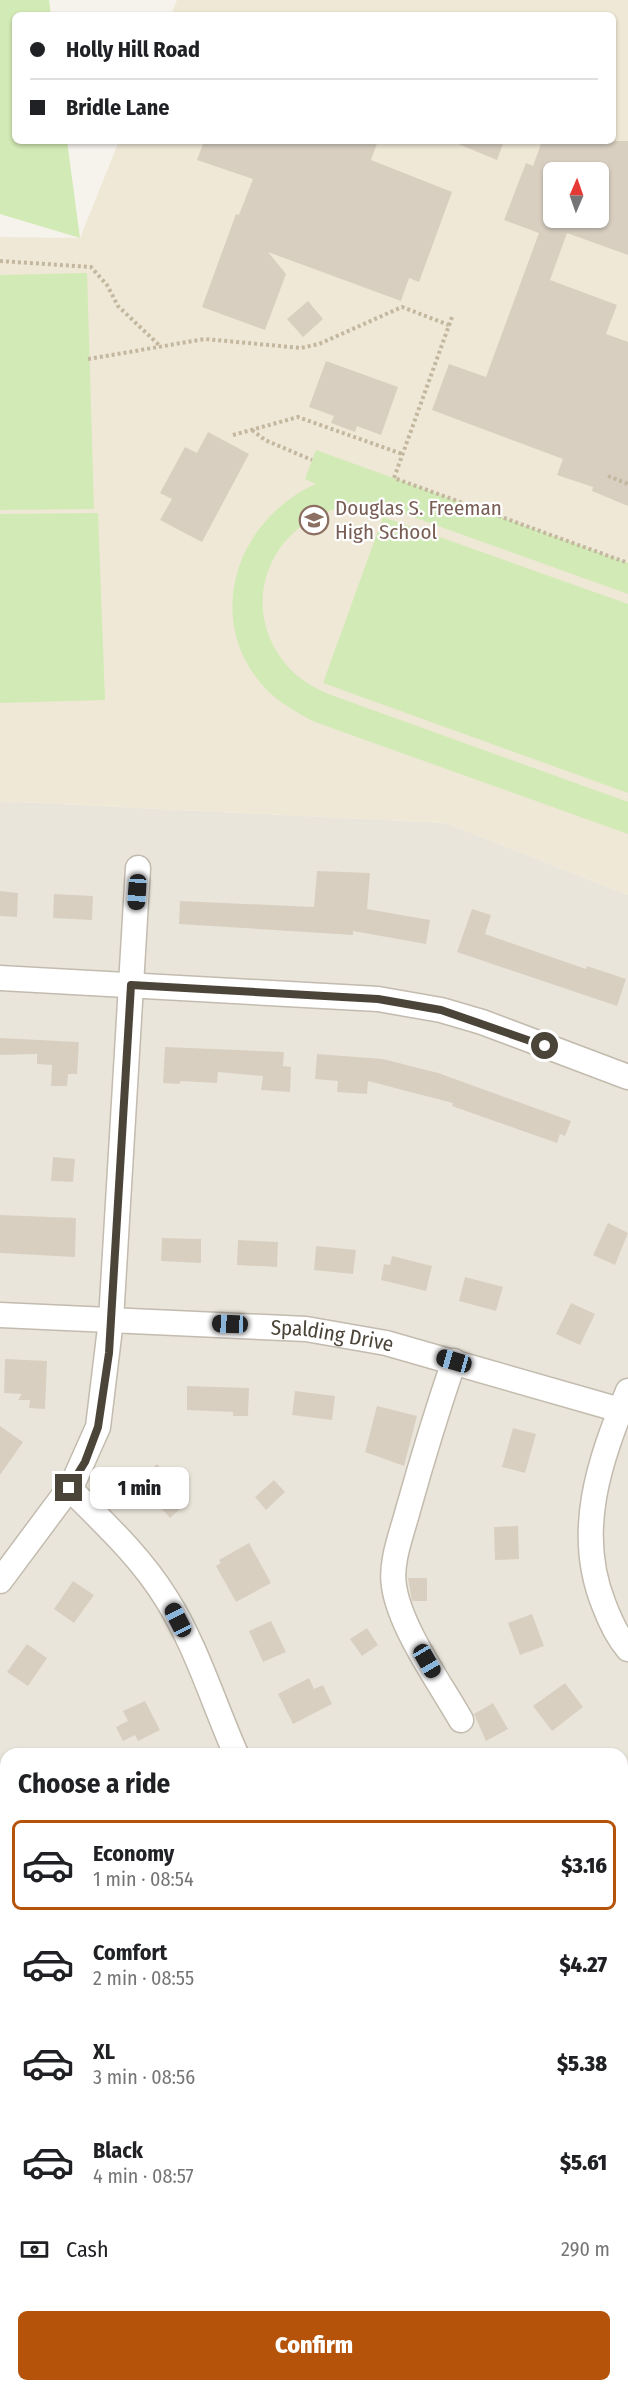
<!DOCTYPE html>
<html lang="en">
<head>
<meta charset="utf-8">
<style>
	:root { --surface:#fff; --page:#f6f6f6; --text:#202124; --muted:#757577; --line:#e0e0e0; --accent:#b45309 }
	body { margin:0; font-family:"Fira Sans Condensed",sans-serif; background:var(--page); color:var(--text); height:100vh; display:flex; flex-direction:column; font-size:22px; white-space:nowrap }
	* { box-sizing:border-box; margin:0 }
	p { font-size:20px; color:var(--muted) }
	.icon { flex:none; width:33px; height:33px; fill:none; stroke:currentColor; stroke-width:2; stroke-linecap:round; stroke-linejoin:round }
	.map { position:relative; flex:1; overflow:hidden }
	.details { position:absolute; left:0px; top:1748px; width:628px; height:644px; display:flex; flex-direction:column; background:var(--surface); border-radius:18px 18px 0 0; box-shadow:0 2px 4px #0004 }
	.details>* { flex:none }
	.hud { position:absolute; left:12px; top:12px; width:604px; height:132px; border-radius:9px; box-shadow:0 2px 4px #0004; display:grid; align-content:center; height:132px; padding:0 18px; background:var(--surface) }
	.needle { width:39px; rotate:2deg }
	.controls { position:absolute; left:543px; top:162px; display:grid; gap:12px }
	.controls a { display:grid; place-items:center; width:66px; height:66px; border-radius:9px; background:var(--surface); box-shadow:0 2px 4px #0004; font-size:30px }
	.end { position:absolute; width:27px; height:27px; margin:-14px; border:8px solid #4b4439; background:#fff; box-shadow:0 0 0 3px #fff }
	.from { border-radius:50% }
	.bubble { position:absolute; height:42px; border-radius:9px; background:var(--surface); box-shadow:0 2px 4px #0004; font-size:20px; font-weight:800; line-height:42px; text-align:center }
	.car { position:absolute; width:18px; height:36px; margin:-18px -9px; border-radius:8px; box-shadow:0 0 4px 2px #0007; background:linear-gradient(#222 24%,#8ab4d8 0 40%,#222 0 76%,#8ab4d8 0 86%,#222 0) }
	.hud b { display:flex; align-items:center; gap:21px; height:57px; font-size:22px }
	.hud b+b { border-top:2px solid var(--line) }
	.hud i { width:15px; height:15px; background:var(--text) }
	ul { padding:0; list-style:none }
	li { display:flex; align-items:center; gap:18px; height:90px; margin:0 12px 9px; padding:0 6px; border:3px solid transparent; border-radius:9px }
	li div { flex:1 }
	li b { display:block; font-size:22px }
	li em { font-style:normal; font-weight:800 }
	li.current { border-color:var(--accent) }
	li>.icon { width:54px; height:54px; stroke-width:1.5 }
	h2 { padding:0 18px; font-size:27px; line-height:72px }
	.pay { display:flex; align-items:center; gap:15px; height:66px; padding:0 18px; font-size:22px }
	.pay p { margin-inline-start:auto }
	.action { display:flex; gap:12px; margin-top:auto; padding:12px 18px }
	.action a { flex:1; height:69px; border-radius:9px; background:var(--accent); color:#fff; font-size:24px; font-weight:800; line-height:69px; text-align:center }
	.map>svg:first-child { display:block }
</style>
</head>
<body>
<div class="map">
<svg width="628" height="2390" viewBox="0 0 628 2390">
	<rect width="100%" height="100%" fill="#f6f3ec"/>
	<path fill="#eae5da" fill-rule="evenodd" d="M0,801L446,823L628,895V2390H0ZM6,1754H622V2385H6Z"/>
	<path fill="#efe8d6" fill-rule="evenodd" d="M177,0H628V895L446,823L0,801V237L80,238L119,141H614V15H171ZM554,172H598V218H554Z"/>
	<path fill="#d2eab5" d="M0,0H49L51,15H15V141H67L80,238L0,214Z
		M87,273L94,509L0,510V275Z
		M316,450L628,563V594L391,509C291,484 220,597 292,671C303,682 317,689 331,695L628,802V834L315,722C299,714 282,704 269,692C201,625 234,520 316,484L305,479Z
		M98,513L105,700L0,703V514Z
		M383,517L628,604V793L323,683Z"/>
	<path fill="#d8cfc1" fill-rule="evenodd" d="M204,141H378L371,160L452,192L419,282L409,278L401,301L268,252L286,274L265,330L202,307L236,214L239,215L253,179L197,160Z
		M451,141H504L497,160Z
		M542,141H628V255L567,233L550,280L617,305L606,334L628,342V506L592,491L593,487L557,475L563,459L432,410L449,364L486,377L539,233L504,220L526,163L533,166ZM554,172H598V218H554Z
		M308,301L323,319L303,337L287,319Z
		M326,361L398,387L381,435L357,426L355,432L331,423L334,416L309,407Z
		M208,432L249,454L202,542L160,520L172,499L160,493L185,447L197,453Z
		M317,871L370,873L367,909L430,920L426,944L353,931V935L179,924L180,901L314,907Z
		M0,891L18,893L17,917L0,916Z
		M54,894L93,896L92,920L53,918Z
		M472,909L491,915L485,934L586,969L587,966L626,979L617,1006L457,952Z
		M0,1038L79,1042L77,1074H68L67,1086H51L52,1065L37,1064V1054L0,1055Z
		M165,1047L284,1052L283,1066L291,1067L290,1092L261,1090L263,1076L218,1072L217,1083L180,1081V1084L163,1083Z
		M317,1054L383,1059L438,1073L571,1121L565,1136L560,1134L557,1143L452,1106L453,1103L368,1081L367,1094L337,1092L338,1081L315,1079Z
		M53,1157L75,1159L73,1182L51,1181Z
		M0,1215L76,1218L75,1257L0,1253Z
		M608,1223L628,1233L615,1265L593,1255Z
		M162,1238L201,1239V1263L161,1261Z
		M238,1240L278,1242L277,1267L237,1265Z
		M316,1246L356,1250L353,1274L314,1270Z
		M392,1256L432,1266L426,1291L381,1280L384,1264L390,1265Z
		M465,1277L503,1287L496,1311L459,1301Z
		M571,1303L595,1314L580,1345L556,1334Z
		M5,1359L47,1361L45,1409L29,1408L30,1400H18L22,1394L4,1393Z
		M187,1386L249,1388L248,1416H233V1412L187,1410Z
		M295,1391L335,1396L332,1420L292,1415Z
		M377,1406L417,1416L404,1466L365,1452Z
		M0,1426L23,1442L0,1475Z
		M513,1428L536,1434L525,1473L502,1467Z
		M157,1464L190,1500L170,1518L137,1481Z
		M274,1480L285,1492L266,1510L255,1497Z
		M518,1526L519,1559L495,1560L494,1527Z
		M249,1543L271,1583L236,1602L216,1566L221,1563L219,1560Z
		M408,1578H427V1601H412Z
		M73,1581L94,1595L74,1623L54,1609Z
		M532,1614L544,1646L520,1655L508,1623Z
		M271,1621L286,1652L263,1662L249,1631Z
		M367,1628L378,1645L362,1656L350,1639Z
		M27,1644L47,1658L28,1686L7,1672Z
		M309,1678L314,1689L323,1685L332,1704L293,1724L278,1694Z
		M565,1683L583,1707L552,1731L533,1706Z
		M145,1701L160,1730L138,1741L135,1735L123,1741L116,1727L128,1721L123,1711Z
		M493,1703L508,1729L486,1741L474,1714Z"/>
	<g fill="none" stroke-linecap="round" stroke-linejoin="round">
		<g stroke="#c2bbae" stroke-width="27">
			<g id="minor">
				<path d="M0,978L378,999L441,1010L482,1022L628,1077"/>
				<path id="s1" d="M0,1315L306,1329L386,1343L620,1410"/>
				<path d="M454,1361C437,1411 422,1460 408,1510C402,1533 390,1562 394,1586C400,1628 440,1683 461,1720"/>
				<path d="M628,1391C600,1460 574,1531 604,1605C610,1621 617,1636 628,1649"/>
				<path d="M69,1488C104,1523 140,1556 166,1598C196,1645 213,1702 236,1754"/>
				<path d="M0,1581L73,1483L98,1427L111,1320L138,868"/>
				<path d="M0,1908L6,1914"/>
				<path d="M622,2179L628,2180"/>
				<path d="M0,2273L6,2274"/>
			</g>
		</g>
		<path stroke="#c4b79f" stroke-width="4" stroke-dasharray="3 3" stroke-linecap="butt" d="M0,261L91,267L107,285L118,306L160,346
			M452,317L394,478L628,563
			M88,359L205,339L301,348L319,344L402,307L449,325
			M252,430L265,440L312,460
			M233,435L298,417L402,454
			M608,476L628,484"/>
		<use href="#minor" stroke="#fff" stroke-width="24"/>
	</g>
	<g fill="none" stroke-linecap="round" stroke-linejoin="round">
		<path stroke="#4b4439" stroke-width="8" d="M69,1488L85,1462L98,1427L109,1353L131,985L378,999L441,1010L545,1046"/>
	</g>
	<defs>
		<g id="school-ring" transform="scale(1.5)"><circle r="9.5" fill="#fff" stroke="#8d6e63" stroke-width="1.5"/><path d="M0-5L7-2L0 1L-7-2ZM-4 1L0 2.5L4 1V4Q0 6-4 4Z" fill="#8d6e63"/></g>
	</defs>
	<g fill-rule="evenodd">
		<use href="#school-ring" x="314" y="520"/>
	</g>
	<g text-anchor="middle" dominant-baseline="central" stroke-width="4.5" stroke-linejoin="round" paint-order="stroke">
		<g font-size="21" fill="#785e54" stroke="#fff" text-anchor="start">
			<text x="335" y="508">Douglas S. Freeman<tspan x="335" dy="24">High School</tspan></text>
		</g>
		<g font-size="21" fill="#4b4439" stroke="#fff">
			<text stroke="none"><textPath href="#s1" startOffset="333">Spalding Drive</textPath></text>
		</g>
	</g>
</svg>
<div class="controls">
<a><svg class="needle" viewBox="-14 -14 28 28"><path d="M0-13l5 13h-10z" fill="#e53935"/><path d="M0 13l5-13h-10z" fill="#757577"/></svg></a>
</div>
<i class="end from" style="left:545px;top:1046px"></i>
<i class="end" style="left:69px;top:1488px"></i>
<div class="bubble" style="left:90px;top:1467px;width:99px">1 min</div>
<i class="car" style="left:137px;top:892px;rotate:184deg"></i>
<i class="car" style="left:230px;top:1324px;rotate:272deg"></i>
<i class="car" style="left:454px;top:1361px;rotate:286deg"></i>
<i class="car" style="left:178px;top:1620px;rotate:333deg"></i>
<i class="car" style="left:427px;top:1661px;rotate:150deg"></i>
<div class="hud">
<b><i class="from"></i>Holly Hill Road</b>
<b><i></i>Bridle Lane</b>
</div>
<section class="details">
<h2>Choose a ride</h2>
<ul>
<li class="current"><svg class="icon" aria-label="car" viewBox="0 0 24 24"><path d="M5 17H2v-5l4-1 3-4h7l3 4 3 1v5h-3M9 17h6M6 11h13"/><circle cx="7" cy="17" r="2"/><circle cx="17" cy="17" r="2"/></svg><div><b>Economy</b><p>1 min · 08:54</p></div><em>$3.16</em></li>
<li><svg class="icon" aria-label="car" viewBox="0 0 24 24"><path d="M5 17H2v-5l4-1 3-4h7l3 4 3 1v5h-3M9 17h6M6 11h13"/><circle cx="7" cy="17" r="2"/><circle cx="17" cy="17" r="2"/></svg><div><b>Comfort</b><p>2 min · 08:55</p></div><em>$4.27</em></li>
<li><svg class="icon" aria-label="car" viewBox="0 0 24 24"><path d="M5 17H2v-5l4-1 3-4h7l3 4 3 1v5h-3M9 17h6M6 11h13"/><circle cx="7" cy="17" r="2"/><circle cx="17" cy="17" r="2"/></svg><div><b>XL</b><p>3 min · 08:56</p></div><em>$5.38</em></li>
<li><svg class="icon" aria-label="car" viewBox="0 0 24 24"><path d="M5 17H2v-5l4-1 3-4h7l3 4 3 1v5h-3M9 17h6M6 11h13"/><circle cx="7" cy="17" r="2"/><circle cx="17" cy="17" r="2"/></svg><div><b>Black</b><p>4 min · 08:57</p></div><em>$5.61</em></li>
</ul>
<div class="pay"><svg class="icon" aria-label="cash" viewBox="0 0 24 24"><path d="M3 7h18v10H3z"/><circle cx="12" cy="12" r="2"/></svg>Cash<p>290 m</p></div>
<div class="action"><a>Confirm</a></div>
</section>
</div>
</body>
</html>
